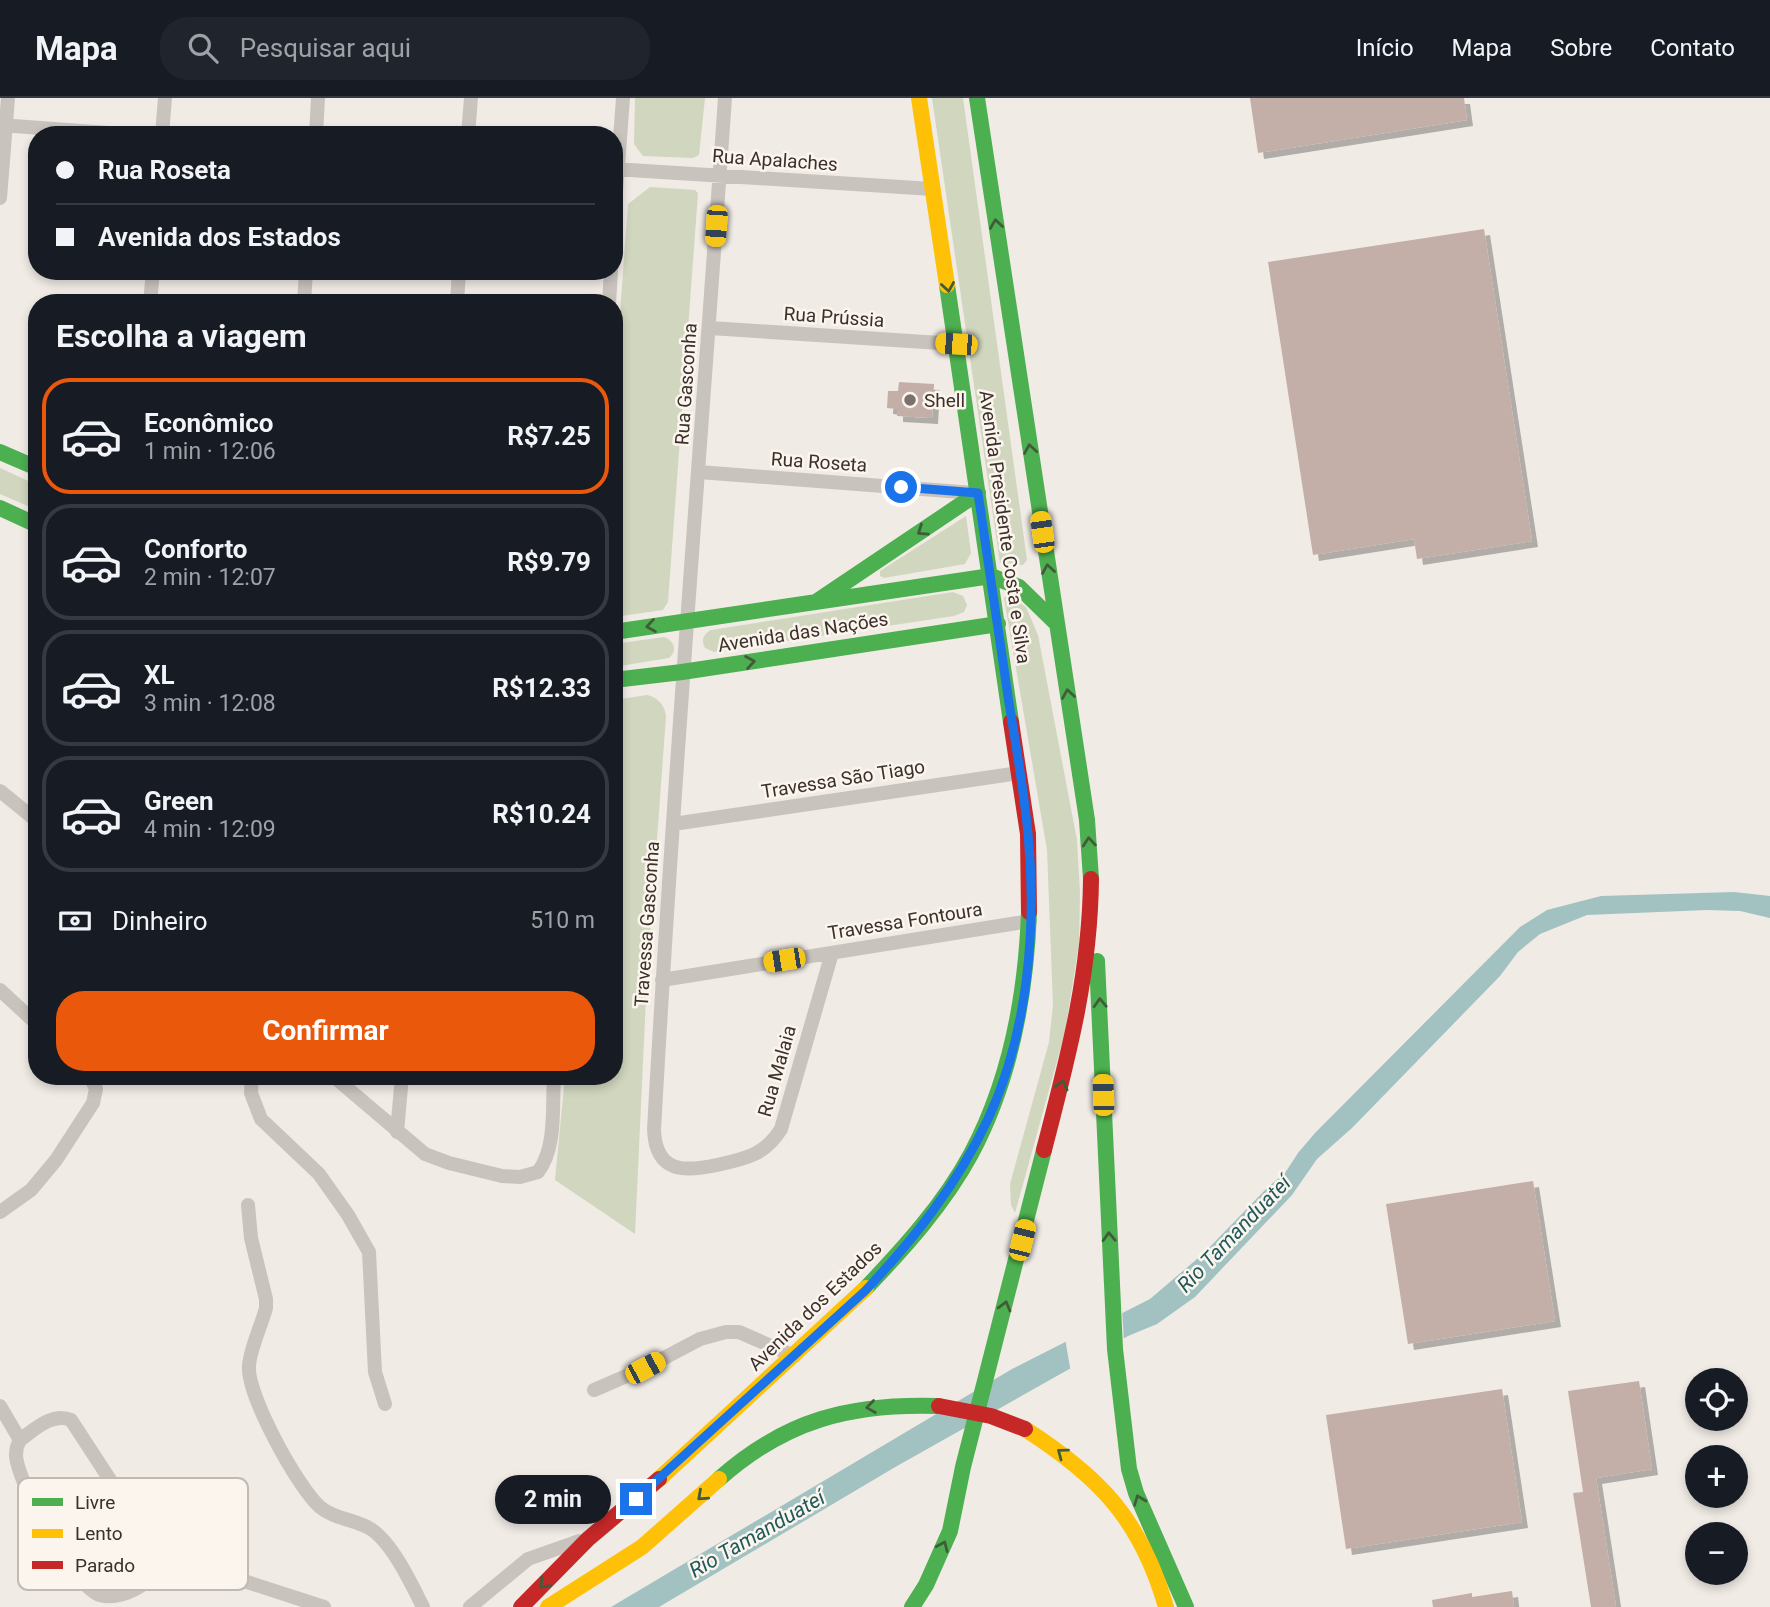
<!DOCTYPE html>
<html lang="pt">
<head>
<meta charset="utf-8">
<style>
	:root { --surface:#171b24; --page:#20242c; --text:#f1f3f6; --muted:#9ea1a6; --line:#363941; --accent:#ea580c }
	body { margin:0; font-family:Roboto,sans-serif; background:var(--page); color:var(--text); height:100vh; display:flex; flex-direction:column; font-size:26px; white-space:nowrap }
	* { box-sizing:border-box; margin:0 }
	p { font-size:23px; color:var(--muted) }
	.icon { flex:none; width:38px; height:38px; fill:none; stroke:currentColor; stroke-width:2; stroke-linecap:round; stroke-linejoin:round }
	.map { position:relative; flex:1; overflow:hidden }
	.drawer { position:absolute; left:28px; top:196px; width:595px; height:791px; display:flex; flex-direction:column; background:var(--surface); border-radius:28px; box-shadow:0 4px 10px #0003 }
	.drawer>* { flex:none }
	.hud { position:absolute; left:28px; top:28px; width:595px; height:154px; border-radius:28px; box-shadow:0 4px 10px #0003; display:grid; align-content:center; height:154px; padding:0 28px; background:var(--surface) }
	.tools { position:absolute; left:1685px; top:1270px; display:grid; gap:14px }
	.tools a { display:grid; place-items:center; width:63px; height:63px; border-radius:50%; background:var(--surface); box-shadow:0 4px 10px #0003; font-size:35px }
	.end { position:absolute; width:32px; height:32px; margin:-16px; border:9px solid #1a73e8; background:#fff; box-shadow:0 0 0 4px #fff }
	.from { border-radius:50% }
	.bubble { position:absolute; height:49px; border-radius:24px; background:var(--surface); box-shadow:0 4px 10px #0003; font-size:23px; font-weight:700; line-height:49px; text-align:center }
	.car { position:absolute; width:21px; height:42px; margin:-21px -10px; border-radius:9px; box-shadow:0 0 5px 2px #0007; background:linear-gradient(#f5c518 24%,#345 0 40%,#f5c518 0 76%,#345 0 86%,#f5c518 0) }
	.hud b { display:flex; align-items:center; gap:24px; height:66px; font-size:26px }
	.hud b+b { border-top:2px solid var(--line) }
	.hud i { width:18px; height:18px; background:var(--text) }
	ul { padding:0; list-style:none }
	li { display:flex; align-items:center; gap:21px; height:116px; margin:0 14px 10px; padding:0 14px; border:4px solid var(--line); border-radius:28px }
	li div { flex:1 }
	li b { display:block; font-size:26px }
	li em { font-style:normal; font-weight:700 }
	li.selected { border-color:var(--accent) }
	li>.icon { width:63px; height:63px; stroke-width:1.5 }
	h2 { padding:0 28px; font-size:32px; line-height:84px }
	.pay { display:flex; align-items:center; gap:18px; height:77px; padding:0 28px; font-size:26px }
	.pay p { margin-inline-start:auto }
	.button { display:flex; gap:14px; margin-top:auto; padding:14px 28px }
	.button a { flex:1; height:80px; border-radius:28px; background:var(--accent); color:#fff; font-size:28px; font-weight:700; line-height:80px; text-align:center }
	header { display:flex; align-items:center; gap:42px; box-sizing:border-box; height:98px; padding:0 35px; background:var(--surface); border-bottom:2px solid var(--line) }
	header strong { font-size:33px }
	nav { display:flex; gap:38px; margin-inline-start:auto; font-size:24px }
	.search { width:490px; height:63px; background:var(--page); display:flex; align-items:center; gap:18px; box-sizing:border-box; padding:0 24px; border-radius:28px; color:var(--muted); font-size:26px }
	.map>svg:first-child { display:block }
</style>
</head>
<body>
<header>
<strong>Mapa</strong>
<div class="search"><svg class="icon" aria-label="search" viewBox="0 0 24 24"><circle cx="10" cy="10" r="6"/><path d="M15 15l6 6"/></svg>Pesquisar aqui</div>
<nav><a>Início</a><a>Mapa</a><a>Sobre</a><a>Contato</a></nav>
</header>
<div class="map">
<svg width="1770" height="1509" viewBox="0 0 1770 1509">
	<defs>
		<filter id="shadow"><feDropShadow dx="6" dy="6" stdDeviation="0" flood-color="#0004"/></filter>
	</defs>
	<rect width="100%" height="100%" fill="#f0ebe5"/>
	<path fill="#d1d6bf" d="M635,0H705L699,57L693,60L643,58L634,46Z
		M932,0H963L1027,462L1023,467L1000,465Z
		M650,89L695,92L698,95L668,504L663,512L614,519V297L628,106Z
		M0,370L37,387V412L0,396Z
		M966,418L971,455L965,466L884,480L880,478V473Z
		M953,494L963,498L967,507L964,514L954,518L714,554L705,550C701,543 703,536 711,532Z
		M1008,497L1026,509L1038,537L1077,742L1080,795L1079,846L1065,934L1015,1115L1011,1107L1010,1086L1049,944L1053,907L1047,752L1004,500Z
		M664,539C674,542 678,553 669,560L614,569V546Z
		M647,597C658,599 665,608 666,618L647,878L635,1136L555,1082L565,978H614V602Z"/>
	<path fill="#a1c2c1" d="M1734,794L1770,798V820L1740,813L1707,812L1587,817L1540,836L1518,854L1500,878L1352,1030L1317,1061L1292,1097L1195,1199L1157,1226L1128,1238L897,1368L659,1509H611L1012,1271L1150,1201L1204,1155L1269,1088L1285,1075L1298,1055L1315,1035L1520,829L1547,812L1601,798Z"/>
	<path fill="#f0ebe5" d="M1122,1210L1124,1244L1071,1275L1065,1240Z"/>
	<path fill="#c3afa7" filter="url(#shadow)" d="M1250,0H1464L1467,22L1258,55Z
		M1484,131L1532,443L1417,461L1414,441L1313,457L1268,164Z
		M899,284L934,286L932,320L897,318V311L887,310L888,293H898Z
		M1533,1083L1555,1223L1408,1246L1386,1106Z
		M1639,1283L1652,1371L1596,1380L1616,1509H1591L1573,1395L1583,1394L1568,1293Z
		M1502,1291L1522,1424L1346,1451L1326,1317Z
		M1512,1493L1514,1509H1433L1432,1502L1472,1495V1499Z"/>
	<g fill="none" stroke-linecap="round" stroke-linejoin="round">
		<path stroke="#c9c3be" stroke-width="14" d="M725,0C701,344 673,688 654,1032C656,1075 684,1074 717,1067C745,1061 765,1057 781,1031L832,855
			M0,27L135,37
			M162,37L165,0
			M316,37L318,0
			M468,37L471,0
			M614,71L933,91
			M0,100L8,0
			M614,121L623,0
			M150,205L153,173
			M304,205L306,173
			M457,205L459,173
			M609,205L611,173
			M710,230L956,246
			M699,374L974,395
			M0,693L37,723
			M673,726L1019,675
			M662,882L1030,823
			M0,892L37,926
			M252,978L251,995L261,1021L319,1076L348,1117L369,1154L375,1274L385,1306
			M333,978L425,1056L449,1065L502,1078L520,1079L538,1074C557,1049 552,1008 554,978
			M397,1034L402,978
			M248,1107L251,1140L266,1201V1210C261,1229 251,1248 249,1267C246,1296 298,1390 320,1409C334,1421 353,1421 369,1430C391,1442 412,1487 423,1509
			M0,1114L31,1092L56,1062L93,1005L96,991L90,978
			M594,1292L645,1270L700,1241L726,1234H739L794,1258
			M0,1308L20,1342
			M20,1342C17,1347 16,1351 16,1357C17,1384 74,1489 100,1497C124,1504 149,1483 167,1469
			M20,1342C34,1332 52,1314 71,1322L167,1469
			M167,1469L244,1483L324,1509
			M470,1509L528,1461L579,1443"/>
		<path stroke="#4caf50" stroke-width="16" d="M977,0L1087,722L1091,781
			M947,187L1011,624
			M0,354L37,370
			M0,410L37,427
			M991,478L1019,489L1056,525
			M816,504L978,395
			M614,534L991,478
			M614,582L682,574L998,526
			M1097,863L1115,1251
			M866,1190C905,1149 944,1106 971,1056C1011,981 1026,897 1029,814
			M1115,1251L1129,1371L1136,1395L1186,1509
			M719,1381C785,1322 851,1305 939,1308
			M912,1509L926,1487L950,1433L963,1369L1044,1052"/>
		<path stroke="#ffc107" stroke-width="16" d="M919,0L947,187
			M1025,1331C1100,1379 1141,1422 1166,1509
			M659,1381L866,1190
			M548,1509L642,1449L719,1381"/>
		<path stroke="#c62828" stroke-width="16" d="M1011,624L1028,736L1029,814
			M1044,1052C1068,959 1090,878 1091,781
			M521,1509L588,1441L659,1381"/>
		<path stroke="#c62828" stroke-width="16" d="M939,1308L991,1318L1025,1331"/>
	</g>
	<defs><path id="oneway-chevron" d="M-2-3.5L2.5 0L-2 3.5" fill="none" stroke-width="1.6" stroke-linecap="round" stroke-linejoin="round" transform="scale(1.75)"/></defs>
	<g stroke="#415c38">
		<use href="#oneway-chevron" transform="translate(996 126) rotate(-98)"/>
		<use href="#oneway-chevron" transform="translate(948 189) rotate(81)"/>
		<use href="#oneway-chevron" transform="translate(1030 351) rotate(-99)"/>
		<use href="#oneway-chevron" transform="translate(922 433) rotate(146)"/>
		<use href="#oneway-chevron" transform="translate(1048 471) rotate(-99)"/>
		<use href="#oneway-chevron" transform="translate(651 528) rotate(171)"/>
		<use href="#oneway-chevron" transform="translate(750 564) rotate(-9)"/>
		<use href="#oneway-chevron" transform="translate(1068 596) rotate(-99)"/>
		<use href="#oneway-chevron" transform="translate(1089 744) rotate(-95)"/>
		<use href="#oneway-chevron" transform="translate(1100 905) rotate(-92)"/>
		<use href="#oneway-chevron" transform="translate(1062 987) rotate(-76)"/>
		<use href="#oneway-chevron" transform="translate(1109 1139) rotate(-92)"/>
		<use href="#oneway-chevron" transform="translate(1005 1208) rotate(-75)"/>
		<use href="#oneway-chevron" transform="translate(871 1309) rotate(172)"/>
		<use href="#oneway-chevron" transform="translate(1062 1355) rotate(-143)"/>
		<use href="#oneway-chevron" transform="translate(702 1398) rotate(138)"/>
		<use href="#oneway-chevron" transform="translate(1139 1402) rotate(-111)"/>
		<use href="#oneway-chevron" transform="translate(943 1448) rotate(-66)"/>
		<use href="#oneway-chevron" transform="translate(544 1486) rotate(134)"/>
	</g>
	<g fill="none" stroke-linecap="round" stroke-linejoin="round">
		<path stroke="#1a73e8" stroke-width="9" d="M636,1401L865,1193C914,1141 957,1087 988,1021C1028,935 1037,830 1028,736C1024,692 1016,648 1009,605C999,535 988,465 978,395L901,389"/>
	</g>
	<circle fill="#7a716c" stroke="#fbf5ee" stroke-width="2.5" cx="910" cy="302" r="7"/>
	<g text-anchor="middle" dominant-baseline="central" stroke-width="5" stroke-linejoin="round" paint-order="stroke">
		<g font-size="19" fill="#3b302b" stroke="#fbf5ee">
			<text transform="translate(775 62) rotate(4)">Rua Apalaches</text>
			<text transform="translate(834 219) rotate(4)">Rua Prússia</text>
			<text transform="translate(686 286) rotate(-86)">Rua Gasconha</text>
			<text transform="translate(819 364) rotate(4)">Rua Roseta</text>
			<text transform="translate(1005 429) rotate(82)">Avenida Presidente Costa e Silva</text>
			<text transform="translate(803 534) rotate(-9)">Avenida das Nações</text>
			<text transform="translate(843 681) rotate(-9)">Travessa São Tiago</text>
			<text transform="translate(905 823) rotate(-9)">Travessa Fontoura</text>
			<text transform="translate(647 826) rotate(-86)">Travessa Gasconha</text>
			<text transform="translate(777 973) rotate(-74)">Rua Malaia</text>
			<text transform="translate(815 1208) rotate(-44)">Avenida dos Estados</text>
		</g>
		<g font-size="19" fill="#3b302b" stroke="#fbf5ee" text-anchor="start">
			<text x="924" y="302">Shell</text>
		</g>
		<g font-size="21" font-style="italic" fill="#1f5a5e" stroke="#fbf5ee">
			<text transform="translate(1234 1136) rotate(-46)">Rio Tamanduateí</text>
			<text transform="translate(757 1436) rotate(-30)">Rio Tamanduateí</text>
		</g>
	</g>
	<rect x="18" y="1380" width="230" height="112" rx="10" fill="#fbf5ee" stroke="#c1bab4" stroke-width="2"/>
	<rect x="32" y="1400" width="31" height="8" fill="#4caf50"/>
	<rect x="32" y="1431" width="31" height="9" fill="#ffc107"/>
	<rect x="32" y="1463" width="31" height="8" fill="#c62828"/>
	<g font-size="19" fill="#3b302b">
		<text x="75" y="1411">Livre</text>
		<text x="75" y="1442">Lento</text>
		<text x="75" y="1474">Parado</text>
	</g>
</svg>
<div class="tools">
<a><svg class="icon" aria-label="locate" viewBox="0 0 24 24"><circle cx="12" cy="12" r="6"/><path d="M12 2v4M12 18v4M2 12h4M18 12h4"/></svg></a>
<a>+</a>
<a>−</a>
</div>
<i class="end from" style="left:901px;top:389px"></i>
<i class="end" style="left:636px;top:1401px"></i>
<div class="bubble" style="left:495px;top:1377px;width:116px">2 min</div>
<i class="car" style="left:716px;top:128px;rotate:184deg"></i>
<i class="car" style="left:956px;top:246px;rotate:274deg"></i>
<i class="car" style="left:1042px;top:434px;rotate:352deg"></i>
<i class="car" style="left:784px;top:862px;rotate:261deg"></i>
<i class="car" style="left:1103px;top:997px;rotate:358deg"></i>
<i class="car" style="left:1022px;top:1142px;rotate:14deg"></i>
<i class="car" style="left:645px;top:1270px;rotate:62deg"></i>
<div class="hud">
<b><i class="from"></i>Rua Roseta</b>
<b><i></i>Avenida dos Estados</b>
</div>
<section class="drawer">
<h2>Escolha a viagem</h2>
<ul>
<li class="selected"><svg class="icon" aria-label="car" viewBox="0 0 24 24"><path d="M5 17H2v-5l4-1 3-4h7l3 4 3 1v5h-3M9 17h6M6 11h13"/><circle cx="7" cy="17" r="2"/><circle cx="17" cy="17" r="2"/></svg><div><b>Econômico</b><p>1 min · 12:06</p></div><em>R$7.25</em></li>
<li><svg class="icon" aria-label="car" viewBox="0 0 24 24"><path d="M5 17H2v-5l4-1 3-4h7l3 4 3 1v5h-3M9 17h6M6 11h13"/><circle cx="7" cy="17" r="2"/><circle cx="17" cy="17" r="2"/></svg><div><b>Conforto</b><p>2 min · 12:07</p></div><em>R$9.79</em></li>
<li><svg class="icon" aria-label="car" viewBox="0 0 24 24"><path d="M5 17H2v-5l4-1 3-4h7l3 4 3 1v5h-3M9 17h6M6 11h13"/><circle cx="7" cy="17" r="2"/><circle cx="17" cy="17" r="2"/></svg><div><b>XL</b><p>3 min · 12:08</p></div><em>R$12.33</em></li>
<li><svg class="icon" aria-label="car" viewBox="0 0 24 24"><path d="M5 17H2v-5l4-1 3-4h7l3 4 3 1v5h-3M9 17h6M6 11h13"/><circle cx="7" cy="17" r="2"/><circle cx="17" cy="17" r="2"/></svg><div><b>Green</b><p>4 min · 12:09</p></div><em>R$10.24</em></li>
</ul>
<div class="pay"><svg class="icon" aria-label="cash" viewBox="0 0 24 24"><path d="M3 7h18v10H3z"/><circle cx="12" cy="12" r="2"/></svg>Dinheiro<p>510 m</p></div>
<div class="button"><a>Confirmar</a></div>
</section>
</div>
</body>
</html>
